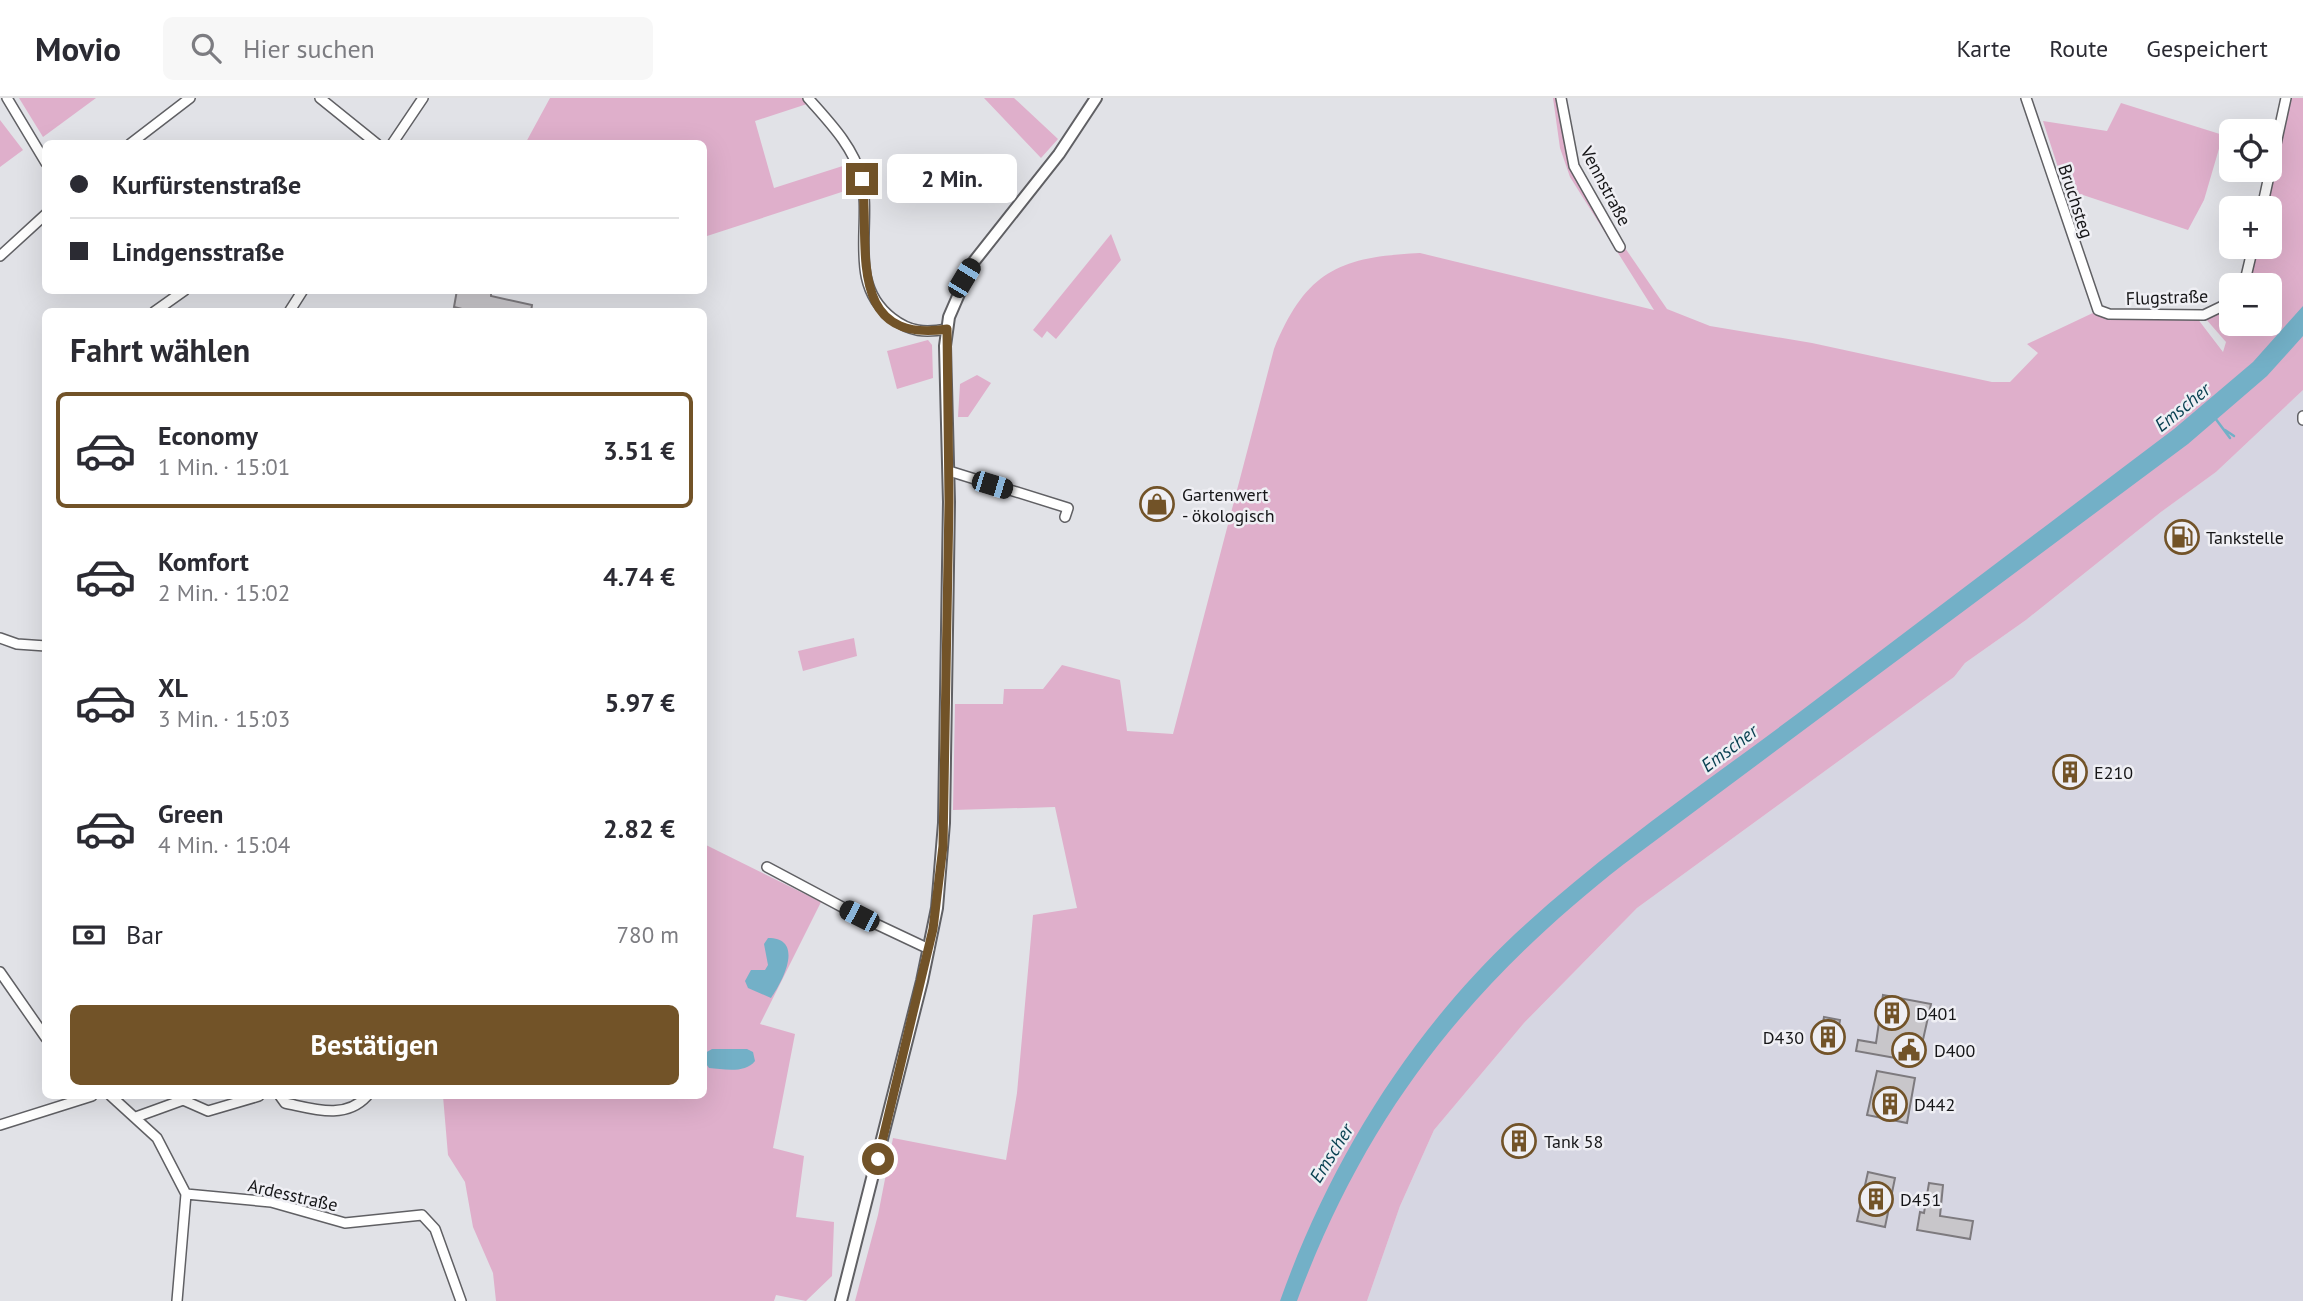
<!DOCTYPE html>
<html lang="de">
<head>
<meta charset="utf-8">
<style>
	:root { --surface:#fff; --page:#f7f7f7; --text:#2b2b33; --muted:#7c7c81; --line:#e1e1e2; --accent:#725328 }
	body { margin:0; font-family:"PT Sans",sans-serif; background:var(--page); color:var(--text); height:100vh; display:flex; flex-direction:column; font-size:26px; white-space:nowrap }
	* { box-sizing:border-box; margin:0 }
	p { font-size:23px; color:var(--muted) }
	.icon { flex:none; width:38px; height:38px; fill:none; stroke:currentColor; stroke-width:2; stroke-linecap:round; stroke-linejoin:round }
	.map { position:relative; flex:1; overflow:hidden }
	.details { position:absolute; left:42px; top:210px; width:665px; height:791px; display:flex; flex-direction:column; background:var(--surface); border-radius:10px; box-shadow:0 7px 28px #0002 }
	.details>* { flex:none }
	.banner { position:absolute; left:42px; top:42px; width:665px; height:154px; border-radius:10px; box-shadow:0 7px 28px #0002; display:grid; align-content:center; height:154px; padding:0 28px; background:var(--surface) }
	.controls { position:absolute; left:2219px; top:21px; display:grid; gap:14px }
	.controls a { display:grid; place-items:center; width:63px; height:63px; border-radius:10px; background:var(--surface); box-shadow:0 7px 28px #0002; font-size:35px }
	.end { position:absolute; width:32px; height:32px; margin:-16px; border:9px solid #725328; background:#fff; box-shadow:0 0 0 4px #fff }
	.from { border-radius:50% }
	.bubble { position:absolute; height:49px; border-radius:10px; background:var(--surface); box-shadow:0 7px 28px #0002; font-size:23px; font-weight:700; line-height:49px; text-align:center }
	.car { position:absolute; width:21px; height:42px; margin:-21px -10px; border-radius:9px; box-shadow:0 0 5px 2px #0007; background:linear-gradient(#222 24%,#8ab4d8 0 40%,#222 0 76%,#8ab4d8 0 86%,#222 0) }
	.banner b { display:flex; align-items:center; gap:24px; height:66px; font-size:26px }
	.banner b+b { border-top:2px solid var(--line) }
	.banner i { width:18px; height:18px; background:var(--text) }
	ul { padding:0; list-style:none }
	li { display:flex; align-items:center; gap:21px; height:116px; margin:0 14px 10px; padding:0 14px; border:4px solid transparent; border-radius:10px }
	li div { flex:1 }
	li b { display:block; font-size:26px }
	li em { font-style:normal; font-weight:700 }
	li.selected { border-color:var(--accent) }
	li>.icon { width:63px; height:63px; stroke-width:1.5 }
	h2 { padding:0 28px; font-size:32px; line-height:84px }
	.pay { display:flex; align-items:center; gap:18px; height:77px; padding:0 28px; font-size:26px }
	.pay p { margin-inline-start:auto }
	.button { display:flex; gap:14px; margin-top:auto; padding:14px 28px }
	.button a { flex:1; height:80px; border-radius:10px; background:var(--accent); color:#fff; font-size:28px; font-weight:700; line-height:80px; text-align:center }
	header { display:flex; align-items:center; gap:42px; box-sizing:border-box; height:98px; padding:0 35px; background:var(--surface); border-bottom:2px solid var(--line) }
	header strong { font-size:33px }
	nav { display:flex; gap:38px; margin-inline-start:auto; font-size:24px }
	.search { width:490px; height:63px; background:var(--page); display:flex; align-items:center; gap:18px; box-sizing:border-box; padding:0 24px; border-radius:10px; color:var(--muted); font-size:26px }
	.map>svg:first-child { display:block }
</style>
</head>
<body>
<header>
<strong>Movio</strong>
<div class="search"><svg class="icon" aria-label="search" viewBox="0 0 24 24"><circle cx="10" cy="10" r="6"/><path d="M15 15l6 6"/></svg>Hier suchen</div>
<nav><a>Karte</a><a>Route</a><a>Gespeichert</a></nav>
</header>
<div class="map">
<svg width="2303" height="1203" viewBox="0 0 2303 1203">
	<rect width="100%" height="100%" fill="#e1e2e7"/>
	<path fill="#d6d6e2" d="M2303,292V1203H1367L1400,1108L1434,1032L1524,925L1637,810L1954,579L1965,565L2026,522L2161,414L2216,374Z"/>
	<path fill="#dfafcb" d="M19,0H96L43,39Z
		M550,0H802L807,6L755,23L774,90L852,65L857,89L704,139V46H525Z
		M984,0H1014L1058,41L1041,60Z
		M1553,0H1560L1565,42L1623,147L1667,211L1710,228L1812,245L1992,284H2010L2038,255L2027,246L2097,213L2197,220L2223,254L2226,244L2205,220L2231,206V226H2270V187H2246L2256,149H2270V110H2264L2287,0H2303V292L2216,374L2161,414L2026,522L1965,565L1954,579L1637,810L1524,925L1434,1032L1400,1108L1367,1203H855L878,1117L893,1040L1006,1062L1017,995L1033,817L1077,810L1055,709L953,712L955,606H1003L1004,591H1043L1062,567L1120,582L1127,633L1173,636L1274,251C1306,173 1339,159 1420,155L1654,212L1570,79L1560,50Z
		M2121,5L2223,37L2204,102L2188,132L2065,91L2043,23L2107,33Z
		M0,22L23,52L0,69Z
		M1111,136L1121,162L1056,241L1047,233L1042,240L1033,232Z
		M928,242L932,247L933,280L897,291L887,253Z
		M977,277L991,285L968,319H958L960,286Z
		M854,540L857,558L803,573L798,553Z
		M704,746L821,804L760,926L795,936L773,1050L804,1058L796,1119L834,1124L832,1178L806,1203L776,1197L774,1203H496L493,1175L473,1129L465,1084L448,1057L443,998H704Z"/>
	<path fill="#73b0c7" d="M2303,208V238L2267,278L2188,346L1624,766C1468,888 1366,1017 1297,1203H1280C1329,1065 1408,937 1515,836C1602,755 1702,687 1797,616C1923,521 2048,426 2174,331L2253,264Z
		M768,840C805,840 783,883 771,900L748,890L745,883L751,872H765L768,867L764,846Z
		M712,951H747L753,954L755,963C745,976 723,971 709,970L704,963L705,955Z"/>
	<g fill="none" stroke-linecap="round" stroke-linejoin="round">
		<path stroke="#73b0c7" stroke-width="2.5" d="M2215,320L2230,340
			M2225,332L2234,338"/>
	</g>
	<path fill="#c8c6ca" stroke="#7d7a7e" stroke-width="2" d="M457,192L491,195V198L532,207L531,214H474L454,209Z
		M1883,897L1931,906L1918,964L1856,953L1858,942L1876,945Z
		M1824,919L1840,922L1835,949L1819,946Z
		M1877,973L1915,980L1907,1025L1867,1017Z
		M1868,1074L1895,1080L1885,1129L1857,1123Z
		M1929,1085L1943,1087L1940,1118L1973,1123L1970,1141L1917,1132L1920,1114L1924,1115Z"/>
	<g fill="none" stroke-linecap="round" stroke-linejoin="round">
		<g stroke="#606064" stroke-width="12">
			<path id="minor" d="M7,0L46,65
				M320,0L377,46
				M808,0C829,24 853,48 861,79C873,126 846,185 892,220C910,234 925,235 947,231
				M1561,0L1574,68L1620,149
				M2026,0L2098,212L2109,216L2204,217L2231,204
				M130,46L190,0
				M392,46L423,0
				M2262,110L2286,0
				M0,158L46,116
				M2244,187L2253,149
				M154,214L185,192
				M289,214L303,192
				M2303,318V322
				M949,373L1068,410L1065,419
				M0,540L17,546L46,548
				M767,769L859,818L929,851
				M0,874L46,940
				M111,998L157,1040L186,1096L271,1104L345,1125L422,1117L435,1131L461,1203
				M280,998L285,1005C314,1011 345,1022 367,998
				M136,1019L183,1002L208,1013L259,998
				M0,1027L92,998
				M177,1203L186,1096"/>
		</g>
		<g stroke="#606064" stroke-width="14">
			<path id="major" d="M841,1203L922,883L937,810L944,725L949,404L945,248L949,219L972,166L1059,56L1096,0"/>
		</g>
		<use href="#minor" stroke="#fff" stroke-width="9"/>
		<use href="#major" stroke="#fff" stroke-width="10"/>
	</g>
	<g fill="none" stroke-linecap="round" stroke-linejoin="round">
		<path stroke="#725328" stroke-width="9" d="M862,81C871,142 843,247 947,231L949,404L943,748L933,831L878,1061"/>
	</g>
	<defs>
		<g id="shop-ring" transform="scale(1.75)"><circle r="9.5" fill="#efeff4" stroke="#725328" stroke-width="1.5"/><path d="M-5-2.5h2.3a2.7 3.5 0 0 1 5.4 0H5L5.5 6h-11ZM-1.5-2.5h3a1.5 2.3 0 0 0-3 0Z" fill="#725328"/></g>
		<g id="fuel-ring" transform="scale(1.75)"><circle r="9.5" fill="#efeff4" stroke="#725328" stroke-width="1.5"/><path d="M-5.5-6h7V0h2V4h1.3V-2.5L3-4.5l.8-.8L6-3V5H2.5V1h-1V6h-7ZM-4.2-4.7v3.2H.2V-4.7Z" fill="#725328"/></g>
		<g id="building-ring" transform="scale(1.75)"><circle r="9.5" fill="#efeff4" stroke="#725328" stroke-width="1.5"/><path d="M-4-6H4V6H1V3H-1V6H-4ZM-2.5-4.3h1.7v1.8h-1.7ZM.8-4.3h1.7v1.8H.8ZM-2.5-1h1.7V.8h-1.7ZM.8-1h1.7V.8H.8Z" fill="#725328"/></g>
		<g id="civic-ring" transform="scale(1.75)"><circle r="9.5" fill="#efeff4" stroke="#725328" stroke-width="1.5"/><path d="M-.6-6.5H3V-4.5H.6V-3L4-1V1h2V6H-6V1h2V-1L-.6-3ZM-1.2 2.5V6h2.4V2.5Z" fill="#725328"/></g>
	</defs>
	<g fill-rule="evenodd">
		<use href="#shop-ring" x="1157" y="406"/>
		<use href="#fuel-ring" x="2182" y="439"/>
		<use href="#building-ring" x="2070" y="674"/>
		<use href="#building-ring" x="1892" y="915"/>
		<use href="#building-ring" x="1828" y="939"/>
		<use href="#civic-ring" x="1909" y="952"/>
		<use href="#building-ring" x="1890" y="1006"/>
		<use href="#building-ring" x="1519" y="1043"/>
		<use href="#building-ring" x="1876" y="1101"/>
	</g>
	<g text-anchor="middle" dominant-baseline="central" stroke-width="5" stroke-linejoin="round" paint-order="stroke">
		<g font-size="18" fill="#161618" stroke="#efeff4">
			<text transform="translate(1606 88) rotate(62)">Vennstraße</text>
			<text transform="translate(2076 103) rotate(72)">Bruchsteg</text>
			<text transform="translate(2167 199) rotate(-2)">Flugstraße</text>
			<text transform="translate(293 1097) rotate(13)">Ardesstraße</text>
		</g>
		<g font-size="18" fill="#161618" stroke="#efeff4" text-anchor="start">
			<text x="1182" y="396">Gartenwert<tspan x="1182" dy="21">- ökologisch</tspan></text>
			<text x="2206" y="439">Tankstelle</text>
			<text x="2094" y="674">E210</text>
			<text x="1916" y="915">D401</text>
			<text x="1804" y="939" text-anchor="end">D430</text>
			<text x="1934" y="952">D400</text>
			<text x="1914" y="1006">D442</text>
			<text x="1544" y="1043">Tank 58</text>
			<text x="1900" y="1101">D451</text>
		</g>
		<g font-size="19" font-style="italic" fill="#073f50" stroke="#efeff4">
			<text transform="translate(2182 309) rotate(-39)">Emscher</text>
			<text transform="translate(1729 650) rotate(-37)">Emscher</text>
			<text transform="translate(1331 1055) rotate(-58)">Emscher</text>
		</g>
	</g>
</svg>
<div class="controls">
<a><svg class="icon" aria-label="locate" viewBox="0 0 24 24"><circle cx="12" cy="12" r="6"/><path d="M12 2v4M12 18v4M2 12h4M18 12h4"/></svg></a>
<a>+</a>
<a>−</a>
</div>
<i class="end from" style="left:878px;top:1061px"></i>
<i class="end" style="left:862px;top:81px"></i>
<div class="bubble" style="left:887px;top:56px;width:130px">2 Min.</div>
<i class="car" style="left:964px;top:180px;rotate:31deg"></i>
<i class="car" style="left:992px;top:387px;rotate:107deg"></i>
<i class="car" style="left:859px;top:818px;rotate:297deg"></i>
<div class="banner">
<b><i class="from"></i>Kurfürstenstraße</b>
<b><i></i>Lindgensstraße</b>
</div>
<section class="details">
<h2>Fahrt wählen</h2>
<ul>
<li class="selected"><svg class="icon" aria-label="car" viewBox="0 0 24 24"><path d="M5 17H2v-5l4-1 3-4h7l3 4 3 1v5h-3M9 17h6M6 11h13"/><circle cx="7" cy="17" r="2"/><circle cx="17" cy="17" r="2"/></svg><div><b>Economy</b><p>1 Min. · 15:01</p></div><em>3.51 €</em></li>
<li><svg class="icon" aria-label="car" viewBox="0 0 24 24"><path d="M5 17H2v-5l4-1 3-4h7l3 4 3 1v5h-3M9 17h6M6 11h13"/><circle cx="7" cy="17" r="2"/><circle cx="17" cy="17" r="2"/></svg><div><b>Komfort</b><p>2 Min. · 15:02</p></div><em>4.74 €</em></li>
<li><svg class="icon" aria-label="car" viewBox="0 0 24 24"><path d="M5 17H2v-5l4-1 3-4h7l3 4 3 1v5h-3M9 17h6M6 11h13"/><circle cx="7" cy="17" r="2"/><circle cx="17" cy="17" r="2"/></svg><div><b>XL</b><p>3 Min. · 15:03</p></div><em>5.97 €</em></li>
<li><svg class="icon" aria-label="car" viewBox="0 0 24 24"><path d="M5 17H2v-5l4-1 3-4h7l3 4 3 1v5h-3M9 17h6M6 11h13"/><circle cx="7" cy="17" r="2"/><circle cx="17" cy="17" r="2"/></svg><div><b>Green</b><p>4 Min. · 15:04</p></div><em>2.82 €</em></li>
</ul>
<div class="pay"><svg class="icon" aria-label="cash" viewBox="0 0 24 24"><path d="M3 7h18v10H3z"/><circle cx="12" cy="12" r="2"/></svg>Bar<p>780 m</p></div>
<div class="button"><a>Bestätigen</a></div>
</section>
</div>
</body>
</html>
